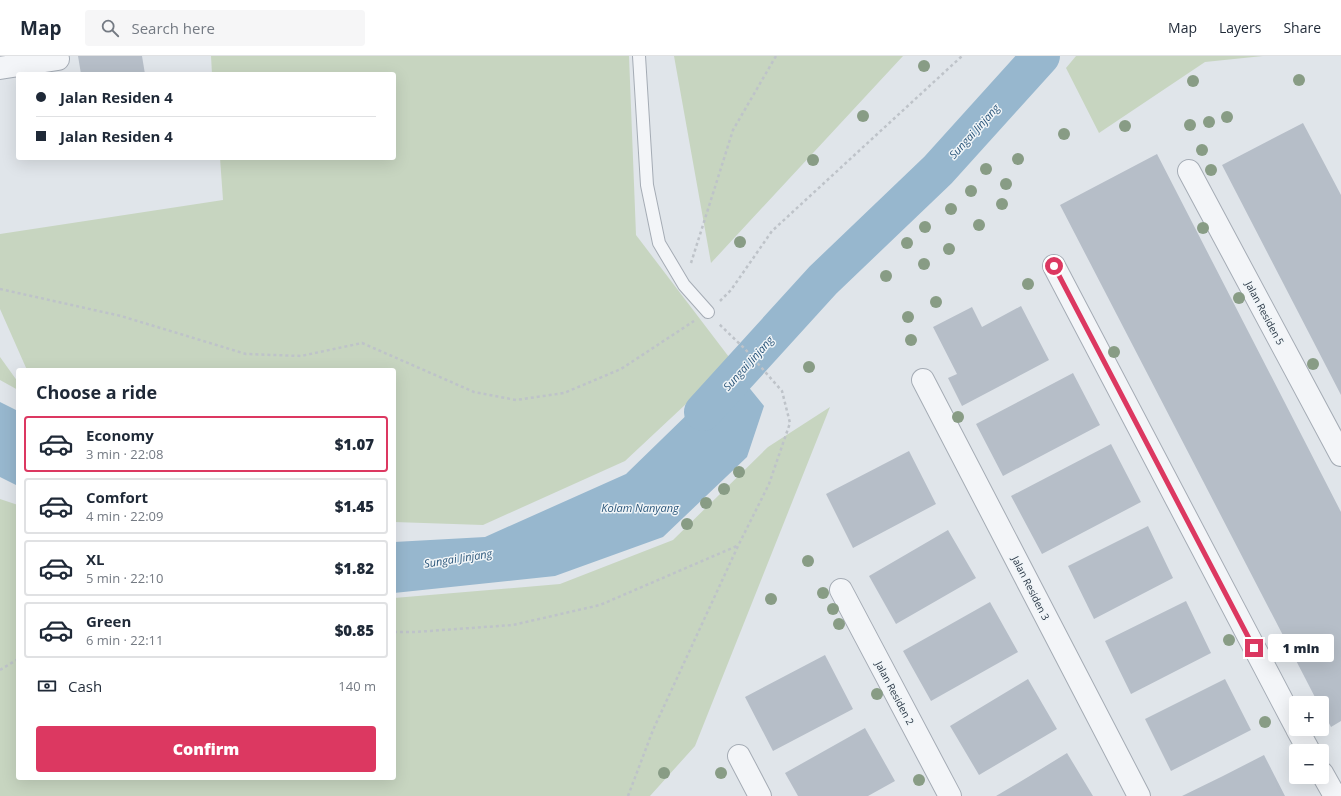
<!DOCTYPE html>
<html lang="en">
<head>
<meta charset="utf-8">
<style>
	:root { --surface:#fff; --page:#f6f6f7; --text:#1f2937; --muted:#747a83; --line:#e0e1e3; --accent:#dc3861 }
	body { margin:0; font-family:"Open Sans",sans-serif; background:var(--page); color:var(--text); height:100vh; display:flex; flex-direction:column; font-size:15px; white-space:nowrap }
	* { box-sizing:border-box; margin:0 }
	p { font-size:13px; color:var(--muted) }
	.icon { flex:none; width:22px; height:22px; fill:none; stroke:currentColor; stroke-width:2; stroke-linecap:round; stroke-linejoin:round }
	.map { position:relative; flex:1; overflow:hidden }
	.drawer { position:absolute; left:16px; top:312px; width:380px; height:412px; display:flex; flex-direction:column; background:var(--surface); border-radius:4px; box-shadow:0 4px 16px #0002 }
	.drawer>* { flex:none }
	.hud { position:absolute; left:16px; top:16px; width:380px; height:88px; border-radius:4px; box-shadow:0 4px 16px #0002; display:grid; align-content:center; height:88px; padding:0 20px; background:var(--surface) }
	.fabs { position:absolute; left:1289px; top:640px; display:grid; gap:8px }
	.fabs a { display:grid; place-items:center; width:40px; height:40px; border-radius:4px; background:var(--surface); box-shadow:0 4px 16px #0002; font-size:20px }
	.end { position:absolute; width:18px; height:18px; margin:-9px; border:5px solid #dc3861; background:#fff; box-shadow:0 0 0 2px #fff }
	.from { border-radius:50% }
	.bubble { position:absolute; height:28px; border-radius:4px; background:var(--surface); box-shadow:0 4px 16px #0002; font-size:13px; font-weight:800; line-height:28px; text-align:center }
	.hud b { display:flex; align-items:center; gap:14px; height:38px; font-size:15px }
	.hud b+b { border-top:1px solid var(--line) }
	.hud i { width:10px; height:10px; background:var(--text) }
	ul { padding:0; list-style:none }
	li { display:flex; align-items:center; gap:12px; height:56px; margin:0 8px 6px; padding:0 12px; border:2px solid var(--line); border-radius:4px }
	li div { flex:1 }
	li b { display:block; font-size:15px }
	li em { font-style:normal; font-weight:800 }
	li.on { border-color:var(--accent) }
	li>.icon { width:36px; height:36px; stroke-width:1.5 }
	h2 { padding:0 20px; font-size:18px; line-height:48px }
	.pay { display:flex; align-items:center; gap:10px; height:44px; padding:0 20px; font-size:15px }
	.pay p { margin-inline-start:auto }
	.cta { display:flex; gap:8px; margin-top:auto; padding:8px 20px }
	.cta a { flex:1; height:46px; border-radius:4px; background:var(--accent); color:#fff; font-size:16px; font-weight:800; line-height:46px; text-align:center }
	header { display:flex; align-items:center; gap:24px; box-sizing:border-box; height:56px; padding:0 20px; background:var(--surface); border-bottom:1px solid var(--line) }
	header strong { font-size:19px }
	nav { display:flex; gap:22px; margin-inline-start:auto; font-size:14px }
	.search { width:280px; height:36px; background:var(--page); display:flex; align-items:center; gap:10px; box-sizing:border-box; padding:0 14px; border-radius:4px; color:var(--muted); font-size:15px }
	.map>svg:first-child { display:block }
</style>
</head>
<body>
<header>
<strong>Map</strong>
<div class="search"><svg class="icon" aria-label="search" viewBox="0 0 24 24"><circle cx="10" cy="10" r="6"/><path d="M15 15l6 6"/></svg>Search here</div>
<nav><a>Map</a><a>Layers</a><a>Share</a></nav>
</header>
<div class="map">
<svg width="1341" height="740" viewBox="0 0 1341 740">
	<rect width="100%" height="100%" fill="#e0e5ea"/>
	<path fill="#c7d5c0" d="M211,0H629L636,179L732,305L625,405L483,469L394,466V314H27L0,253V178L223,144L220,102H394V18H212Z
		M674,0H903L711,207Z
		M1076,0H1263L1205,6L1099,77L1066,12Z
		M0,301L18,326V334L0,324Z
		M830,351L695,690L650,740H0V443L18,449V722H394V542L560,528L673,484L768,391Z"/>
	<path fill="#97b7ce" d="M734,313L764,350L747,401L663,481L555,520L394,537V486L485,481L626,418Z
		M0,346L18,355V430L0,421Z"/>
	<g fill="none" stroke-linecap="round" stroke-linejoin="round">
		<path stroke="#97b7ce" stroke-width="38" d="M703,356L823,224L938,114L1041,0"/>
	</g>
	<path fill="#b6bec8" d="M78,0H142L145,18H81Z
		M1303,67L1341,139V339L1222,109Z
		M1157,98L1341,456V665L1331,671L1322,654V647H1318L1060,149Z
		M1021,250L1049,304L962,350L948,322L957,318L933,271L972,251L982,271Z
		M1073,317L1100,369L1003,420L976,368Z
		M1111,388L1141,446L1042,498L1011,440Z
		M909,395L936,448L853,492L826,438Z
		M1148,470L1173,522L1094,563L1068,510Z
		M948,474L976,522L896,568L869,520Z
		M1186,545L1211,597L1131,638L1105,585Z
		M990,546L1018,596L931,645L903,595Z
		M825,599L853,653L773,695L745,641Z
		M1028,623L1057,673L979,719L950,670Z
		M1225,623L1251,674L1171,715L1145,663Z
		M865,672L895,725L868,740H798L785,717Z
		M1067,697L1093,740H996L1028,721Z
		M1264,699L1285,740H1182L1223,720Z"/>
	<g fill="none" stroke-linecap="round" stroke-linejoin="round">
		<g stroke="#a5acb5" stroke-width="14">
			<path id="service" d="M639,0L647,129L659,187L684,229L708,256"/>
		</g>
		<g stroke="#a5acb5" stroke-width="24">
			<path id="minor" d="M0,12L58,3
				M1189,115L1341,399
				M1054,210L1296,671
				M923,324L1139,740
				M841,534L950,740
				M1297,673L1309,695
				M739,700L760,740
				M1322,717L1335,740"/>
		</g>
		<path stroke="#bec3c9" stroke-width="2.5" stroke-dasharray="3 3" stroke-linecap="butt" d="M691,207L733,74L776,0
			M0,233L121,260L246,298L301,300L362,287L474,336L516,344L564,337L621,313L694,265
			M720,245L731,234L772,175L962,0
			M394,576H415L513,569L600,549L737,490
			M0,614L18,603
			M628,740L653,674L738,490L769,428L790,367L782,335L745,293L718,267"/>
		<use href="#service" stroke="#f3f5f8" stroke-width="12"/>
		<use href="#minor" stroke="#f3f5f8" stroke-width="22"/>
	</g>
	<g fill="#889c85">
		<circle cx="924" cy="10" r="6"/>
		<circle cx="1299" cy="24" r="6"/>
		<circle cx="1193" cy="25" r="6"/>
		<circle cx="863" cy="60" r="6"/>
		<circle cx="1227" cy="61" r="6"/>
		<circle cx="1209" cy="66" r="6"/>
		<circle cx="1190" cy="69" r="6"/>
		<circle cx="1125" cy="70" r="6"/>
		<circle cx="1064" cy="78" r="6"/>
		<circle cx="1202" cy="94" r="6"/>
		<circle cx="1018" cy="103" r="6"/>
		<circle cx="813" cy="104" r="6"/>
		<circle cx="986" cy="113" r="6"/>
		<circle cx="1211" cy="114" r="6"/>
		<circle cx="1006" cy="128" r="6"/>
		<circle cx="971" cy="135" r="6"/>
		<circle cx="1002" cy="148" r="6"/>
		<circle cx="951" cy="153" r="6"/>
		<circle cx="979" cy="169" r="6"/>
		<circle cx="925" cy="171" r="6"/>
		<circle cx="1203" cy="172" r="6"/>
		<circle cx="740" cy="186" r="6"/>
		<circle cx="907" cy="187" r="6"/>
		<circle cx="949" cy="193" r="6"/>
		<circle cx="924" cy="208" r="6"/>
		<circle cx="886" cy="220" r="6"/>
		<circle cx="1028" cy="228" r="6"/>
		<circle cx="1239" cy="242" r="6"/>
		<circle cx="936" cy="246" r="6"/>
		<circle cx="908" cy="261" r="6"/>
		<circle cx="911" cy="284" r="6"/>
		<circle cx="1114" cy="296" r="6"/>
		<circle cx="1313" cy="308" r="6"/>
		<circle cx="809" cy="311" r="6"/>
		<circle cx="958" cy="361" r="6"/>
		<circle cx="739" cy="416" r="6"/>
		<circle cx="724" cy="433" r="6"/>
		<circle cx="706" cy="447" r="6"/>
		<circle cx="687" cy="468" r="6"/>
		<circle cx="808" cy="505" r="6"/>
		<circle cx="823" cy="537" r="6"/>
		<circle cx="771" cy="543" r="6"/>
		<circle cx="833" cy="553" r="6"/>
		<circle cx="839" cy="568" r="6"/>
		<circle cx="1229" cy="584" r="6"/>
		<circle cx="877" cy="638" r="6"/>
		<circle cx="1265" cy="666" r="6"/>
		<circle cx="664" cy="717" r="6"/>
		<circle cx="721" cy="717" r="6"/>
		<circle cx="919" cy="724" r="6"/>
	</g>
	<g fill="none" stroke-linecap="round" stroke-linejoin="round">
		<path stroke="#dc3861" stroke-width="5" d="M1054,210L1254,592"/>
	</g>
	<g text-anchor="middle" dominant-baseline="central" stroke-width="3" stroke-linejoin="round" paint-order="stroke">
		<g font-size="10" fill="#273443" stroke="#eff4f7">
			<text transform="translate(1265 257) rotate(62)">Jalan Residen 5</text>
			<text transform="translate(1031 532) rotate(63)">Jalan Residen 3</text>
			<text transform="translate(895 637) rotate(62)">Jalan Residen 2</text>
		</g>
		<g font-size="11" font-style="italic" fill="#2c577b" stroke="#eff4f7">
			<text transform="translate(974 75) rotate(-48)">Sungai Jinjang</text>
			<text transform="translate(748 307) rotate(-48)">Sungai Jinjang</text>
			<text x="640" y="451">Kolam Nanyang</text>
			<text transform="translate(458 502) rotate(-9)">Sungai Jinjang</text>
		</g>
	</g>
</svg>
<div class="fabs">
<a>+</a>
<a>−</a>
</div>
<i class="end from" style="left:1054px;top:210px"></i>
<i class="end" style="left:1254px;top:592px"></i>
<div class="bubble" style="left:1268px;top:578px;width:66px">1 min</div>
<div class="hud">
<b><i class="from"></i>Jalan Residen 4</b>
<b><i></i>Jalan Residen 4</b>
</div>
<section class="drawer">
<h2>Choose a ride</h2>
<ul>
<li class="on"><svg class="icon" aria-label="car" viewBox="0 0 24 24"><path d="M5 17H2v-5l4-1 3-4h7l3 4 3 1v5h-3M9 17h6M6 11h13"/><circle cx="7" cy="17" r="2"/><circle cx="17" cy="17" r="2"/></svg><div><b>Economy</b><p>3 min · 22:08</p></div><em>$1.07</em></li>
<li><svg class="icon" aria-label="car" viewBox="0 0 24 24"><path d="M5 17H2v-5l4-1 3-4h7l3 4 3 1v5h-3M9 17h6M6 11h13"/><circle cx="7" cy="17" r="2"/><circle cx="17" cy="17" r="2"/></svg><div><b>Comfort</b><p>4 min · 22:09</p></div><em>$1.45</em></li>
<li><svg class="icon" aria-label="car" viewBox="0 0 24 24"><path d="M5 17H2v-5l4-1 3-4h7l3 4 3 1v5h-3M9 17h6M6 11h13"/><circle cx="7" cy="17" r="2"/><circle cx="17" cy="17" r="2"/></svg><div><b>XL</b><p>5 min · 22:10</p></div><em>$1.82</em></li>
<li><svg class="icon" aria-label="car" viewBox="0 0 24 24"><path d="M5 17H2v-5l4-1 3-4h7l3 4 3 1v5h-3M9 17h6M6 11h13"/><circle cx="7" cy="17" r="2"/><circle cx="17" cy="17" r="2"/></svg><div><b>Green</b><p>6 min · 22:11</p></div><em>$0.85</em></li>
</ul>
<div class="pay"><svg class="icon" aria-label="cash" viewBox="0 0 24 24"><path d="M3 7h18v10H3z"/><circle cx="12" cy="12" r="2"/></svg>Cash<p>140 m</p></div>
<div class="cta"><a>Confirm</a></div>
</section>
</div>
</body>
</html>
